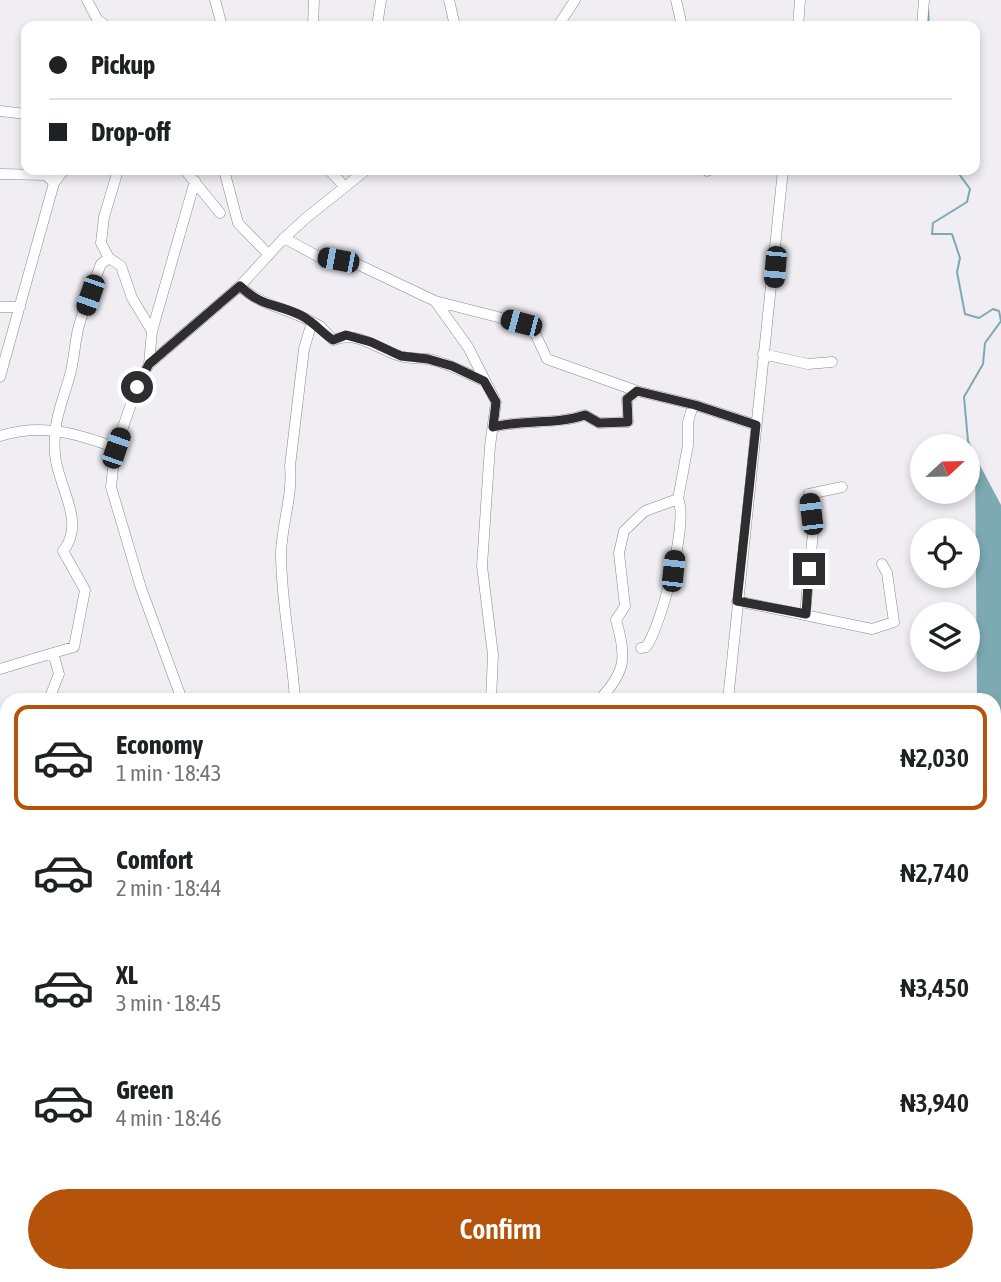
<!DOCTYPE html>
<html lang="en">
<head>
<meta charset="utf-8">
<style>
	:root { --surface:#fff; --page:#f6f6f6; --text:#202124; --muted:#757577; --line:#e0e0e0; --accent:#b45309 }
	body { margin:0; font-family:"Asap Condensed",sans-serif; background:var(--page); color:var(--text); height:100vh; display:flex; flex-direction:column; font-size:26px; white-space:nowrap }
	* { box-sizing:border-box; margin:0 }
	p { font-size:23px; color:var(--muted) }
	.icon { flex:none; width:38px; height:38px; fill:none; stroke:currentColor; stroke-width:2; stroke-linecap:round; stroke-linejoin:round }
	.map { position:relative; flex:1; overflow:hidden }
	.panel { position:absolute; left:0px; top:693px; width:1001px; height:590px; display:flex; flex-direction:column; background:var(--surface); border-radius:21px 21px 0 0; box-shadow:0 4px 10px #0003 }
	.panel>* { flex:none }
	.top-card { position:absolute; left:21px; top:21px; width:959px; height:154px; border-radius:14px; box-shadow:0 4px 10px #0003; display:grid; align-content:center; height:154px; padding:0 28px; background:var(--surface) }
	.needle { width:46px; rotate:68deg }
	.controls { position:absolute; left:910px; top:434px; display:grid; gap:14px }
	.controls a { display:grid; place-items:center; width:70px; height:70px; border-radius:50%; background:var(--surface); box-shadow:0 4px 10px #0003; font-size:35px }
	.end { position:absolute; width:32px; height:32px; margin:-16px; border:9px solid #2e2d30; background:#fff; box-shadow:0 0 0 4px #fff }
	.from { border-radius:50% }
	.car { position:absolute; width:21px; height:42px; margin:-21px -10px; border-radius:9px; box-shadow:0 0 5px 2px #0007; background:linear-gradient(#222 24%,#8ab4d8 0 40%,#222 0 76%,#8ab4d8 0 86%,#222 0) }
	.top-card b { display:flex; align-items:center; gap:24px; height:66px; font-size:26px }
	.top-card b+b { border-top:2px solid var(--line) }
	.top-card i { width:18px; height:18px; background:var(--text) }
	ul { padding:12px 0 0; list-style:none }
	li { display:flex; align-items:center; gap:21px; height:105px; margin:0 14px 10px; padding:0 14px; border:4px solid transparent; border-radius:14px }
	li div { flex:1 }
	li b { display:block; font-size:26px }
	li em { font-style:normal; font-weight:600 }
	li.on { border-color:var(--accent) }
	li>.icon { width:63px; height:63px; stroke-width:1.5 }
	.button { display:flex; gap:14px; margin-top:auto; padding:14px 28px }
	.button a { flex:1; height:80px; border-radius:42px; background:var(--accent); color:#fff; font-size:28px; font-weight:600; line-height:80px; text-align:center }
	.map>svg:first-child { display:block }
</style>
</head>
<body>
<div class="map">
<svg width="1001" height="1282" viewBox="0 0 1001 1282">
	<rect width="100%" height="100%" fill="#f0edf3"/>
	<path fill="#7ca9b2" d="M975,456L1001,505V1282H983V1276H994V700H977Z"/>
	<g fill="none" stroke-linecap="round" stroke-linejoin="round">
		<path stroke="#7ca9b2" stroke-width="2" d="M928,8L929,26
			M975,80V91
			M950,170L959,174L970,189L967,202L933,223L932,234H952L960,258L957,272L965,314L979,318L993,309L999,311L1001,321L985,343L983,364L964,397L968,441L976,458"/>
		<g stroke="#8a888d" stroke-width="11">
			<path id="minor" d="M87,0L97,19L106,26
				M215,0L222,26
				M449,0L455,26
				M676,0L682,26
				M313,26L314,0
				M377,26L381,0
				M558,26L575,0
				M798,26L800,0
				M922,26L924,0
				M0,111L26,114
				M115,170L116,177L104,217L101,243L109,258L121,266L132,298L152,331L149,364
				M185,170L220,213
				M224,170L238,223L269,255
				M329,170L345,187
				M707,170V171
				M0,174L46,175L54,183
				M284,238L319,257L357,264L435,301L468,347L496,402L490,446L482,566L493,655L491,700
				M240,286C260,306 288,308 312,322L304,349L290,466C293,495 282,523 281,553C281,602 292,651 295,700
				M435,301L521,323L534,331L547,359L637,391
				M0,307H20
				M312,322L320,326L333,340C359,330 376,349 400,356C409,359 419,358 428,359C448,363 466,373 484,381
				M152,331L195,181
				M763,354L808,364L832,362
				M0,377L54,183L64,170
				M493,427C524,419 555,425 585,415L599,423L628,422L627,399L637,391L695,405L756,425
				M0,436C41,423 77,433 116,448
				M737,601L872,629L894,622L887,573L882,564
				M805,614L813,533L809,494L842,487
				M641,648L646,647C661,627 689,521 678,499L688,445V422L693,405
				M0,669L53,653
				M51,700L49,699L59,674L53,653L74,647L85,590L63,551C87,522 57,486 55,454C52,421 63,402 71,371C74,358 75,343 78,329C84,307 93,285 101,264L109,258
				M182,700L141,588L111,487L115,450L137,387L149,364L240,286L284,238L306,218L366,170
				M599,700C626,672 627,657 616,620L625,606L619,553L624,531L645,511L678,499
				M728,700L783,170
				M0,787L4,795
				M0,950L7,947"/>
		</g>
		<use href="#minor" stroke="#fff" stroke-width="10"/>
	</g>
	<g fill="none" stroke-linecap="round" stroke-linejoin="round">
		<path stroke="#2e2d30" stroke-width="9" d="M137,387L149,364L240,286C261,307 279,304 302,316C315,323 322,333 333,340L346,335L371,342L401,356L428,359L452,366L484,381L496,402L493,427C524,419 555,425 585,415L599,423L628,422L627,399L637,391L695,405L756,425L737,601L806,614L809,569"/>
	</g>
</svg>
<div class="controls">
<a><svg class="needle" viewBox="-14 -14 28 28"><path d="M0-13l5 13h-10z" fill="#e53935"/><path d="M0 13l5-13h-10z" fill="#757577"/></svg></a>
<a><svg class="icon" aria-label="locate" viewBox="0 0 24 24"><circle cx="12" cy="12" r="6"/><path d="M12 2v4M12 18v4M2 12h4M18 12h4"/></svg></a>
<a><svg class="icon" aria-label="layers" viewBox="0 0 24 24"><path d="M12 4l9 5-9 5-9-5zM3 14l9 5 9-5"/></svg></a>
</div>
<i class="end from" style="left:137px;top:387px"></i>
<i class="end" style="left:809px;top:569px"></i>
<i class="car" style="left:338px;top:260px;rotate:281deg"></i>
<i class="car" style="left:775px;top:267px;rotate:185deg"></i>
<i class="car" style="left:90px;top:295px;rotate:199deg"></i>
<i class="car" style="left:521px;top:323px;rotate:285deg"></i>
<i class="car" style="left:116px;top:448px;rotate:19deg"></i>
<i class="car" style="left:811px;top:514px;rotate:353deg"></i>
<i class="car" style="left:673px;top:571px;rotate:6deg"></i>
<div class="top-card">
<b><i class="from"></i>Pickup</b>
<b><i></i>Drop-off</b>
</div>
<section class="panel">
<ul>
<li class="on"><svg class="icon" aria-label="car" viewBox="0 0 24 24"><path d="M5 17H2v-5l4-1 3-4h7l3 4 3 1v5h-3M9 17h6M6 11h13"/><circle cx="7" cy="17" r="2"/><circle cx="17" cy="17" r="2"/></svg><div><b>Economy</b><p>1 min · 18:43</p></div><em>₦2,030</em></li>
<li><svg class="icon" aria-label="car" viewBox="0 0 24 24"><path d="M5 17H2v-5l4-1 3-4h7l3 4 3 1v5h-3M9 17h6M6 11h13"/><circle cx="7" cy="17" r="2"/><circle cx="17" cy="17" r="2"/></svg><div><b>Comfort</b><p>2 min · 18:44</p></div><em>₦2,740</em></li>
<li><svg class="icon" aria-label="car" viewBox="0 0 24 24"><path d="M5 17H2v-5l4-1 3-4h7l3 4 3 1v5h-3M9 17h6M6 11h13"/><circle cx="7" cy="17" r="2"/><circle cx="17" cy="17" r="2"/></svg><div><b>XL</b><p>3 min · 18:45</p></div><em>₦3,450</em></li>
<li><svg class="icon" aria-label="car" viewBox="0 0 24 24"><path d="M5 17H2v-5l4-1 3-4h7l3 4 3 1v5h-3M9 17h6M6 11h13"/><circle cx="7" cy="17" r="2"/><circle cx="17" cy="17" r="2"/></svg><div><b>Green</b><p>4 min · 18:46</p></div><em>₦3,940</em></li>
</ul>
<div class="button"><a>Confirm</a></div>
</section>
</div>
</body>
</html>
